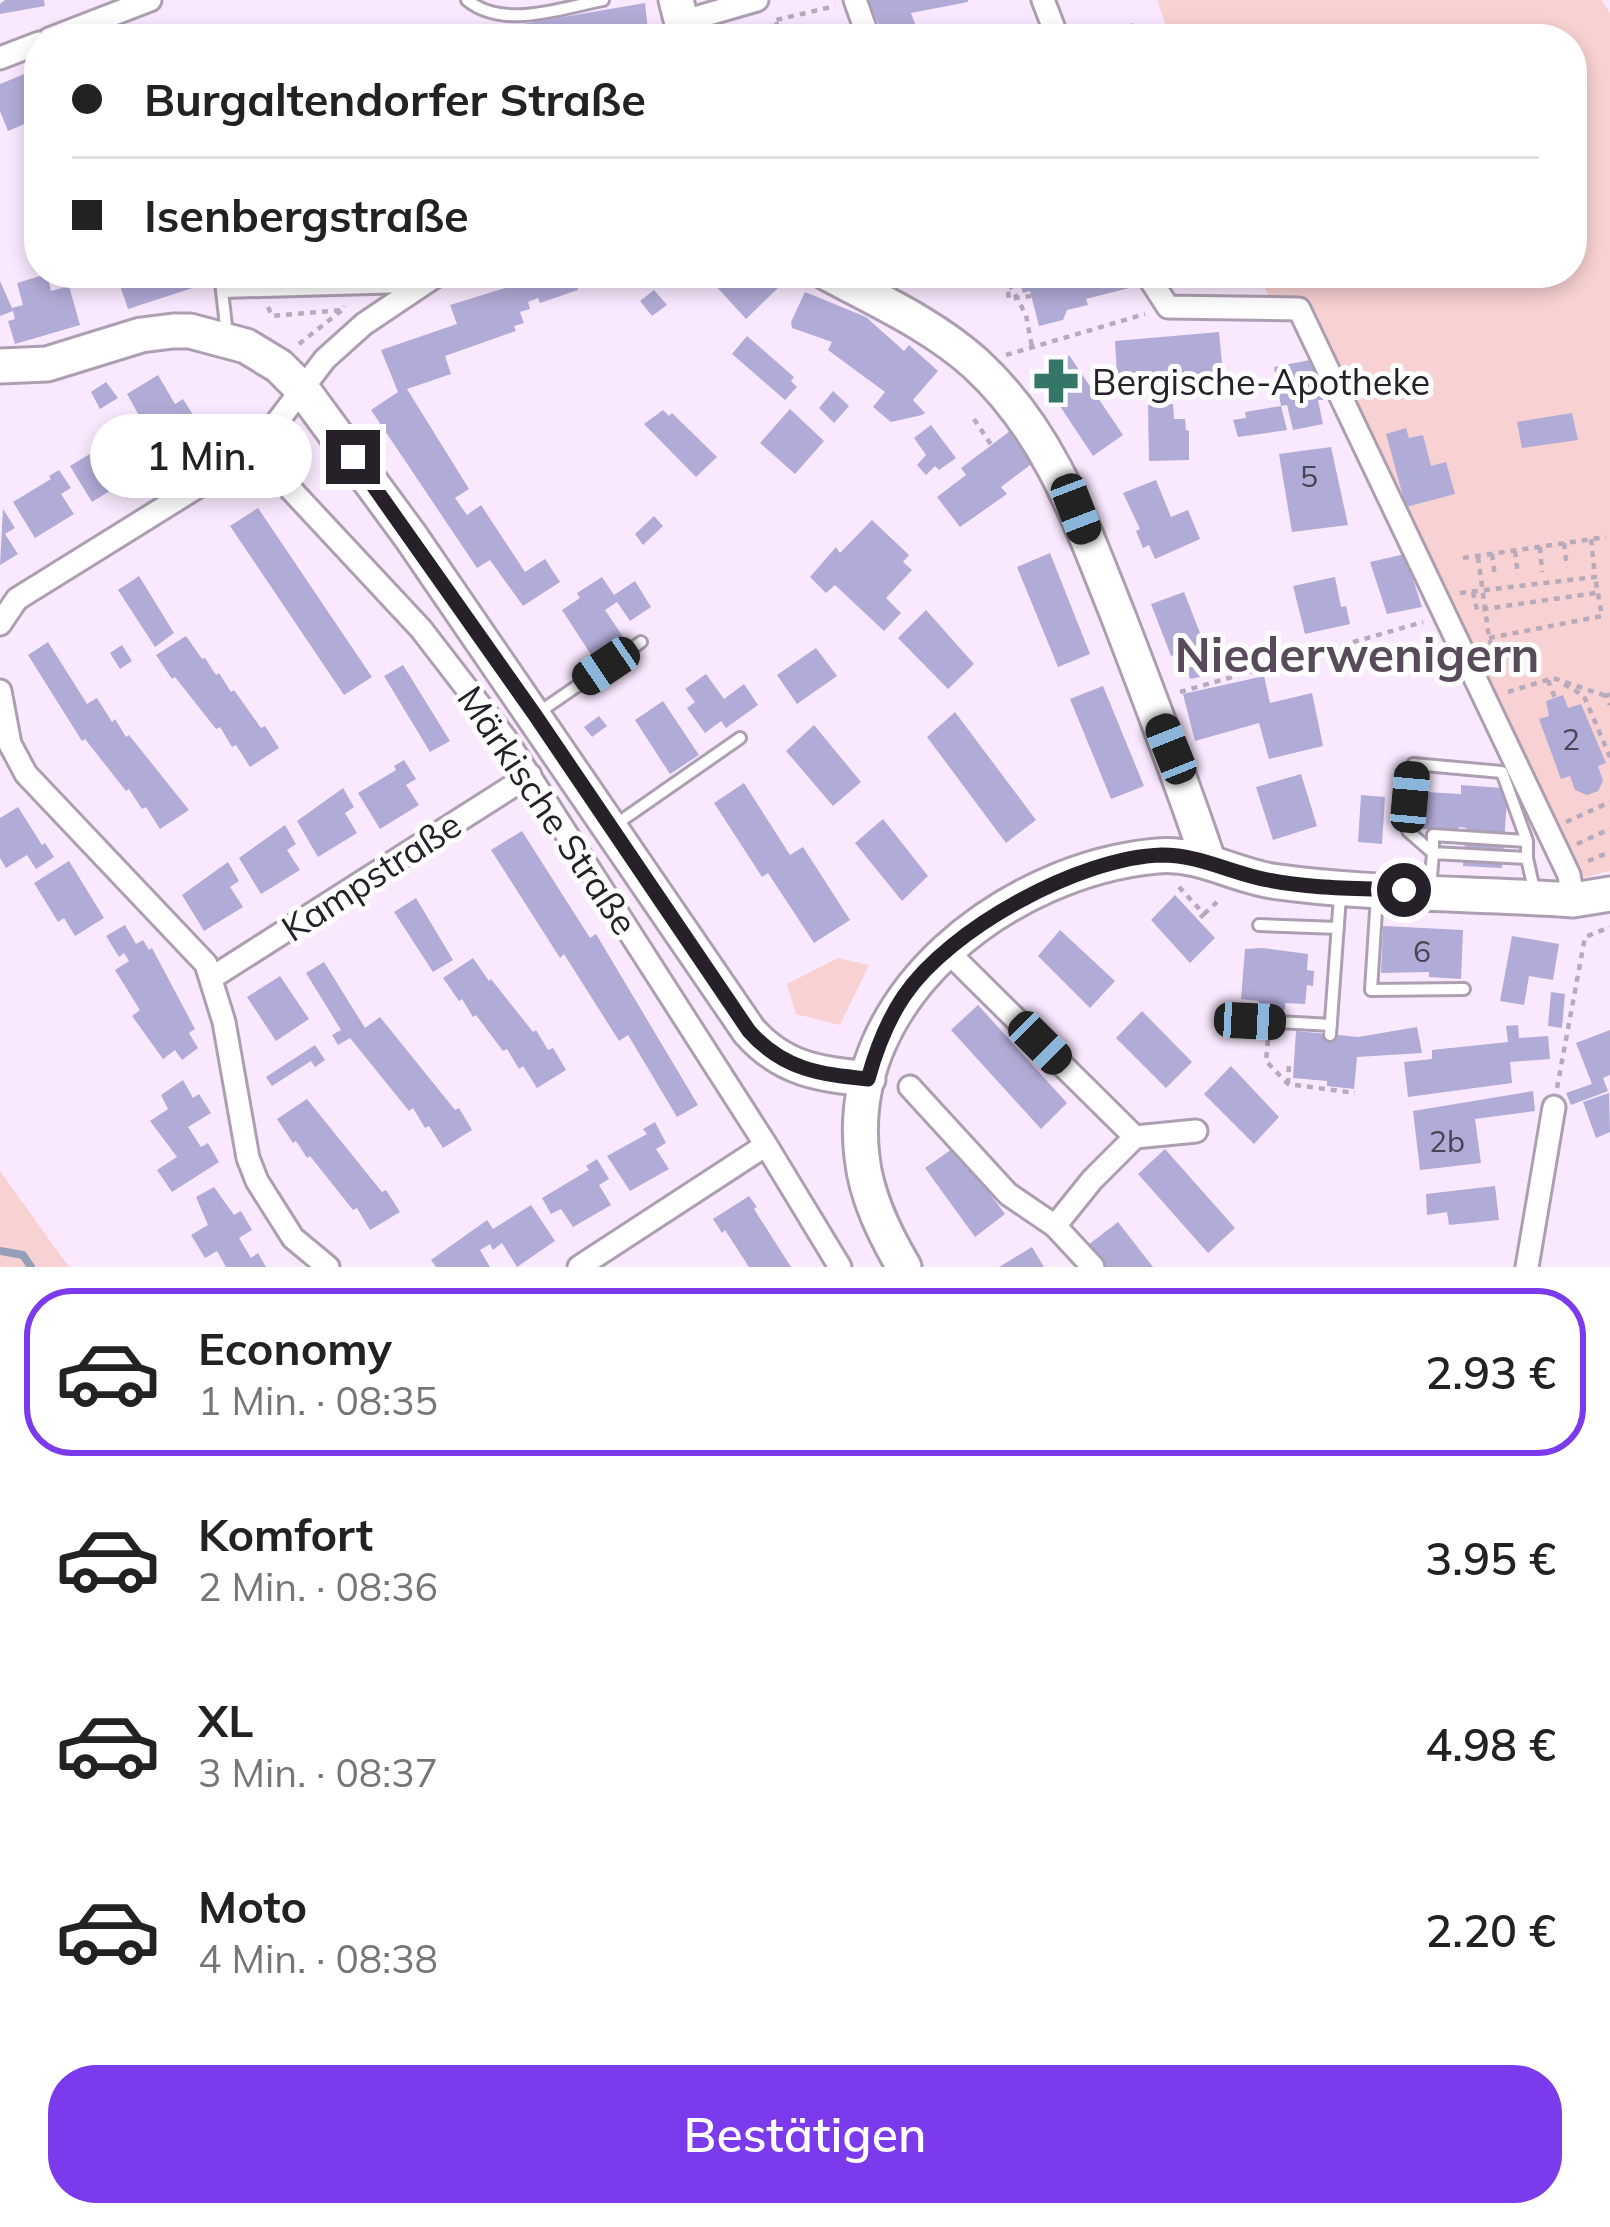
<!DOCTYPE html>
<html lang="de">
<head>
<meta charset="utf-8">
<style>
	:root { --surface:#fff; --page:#f2f2f2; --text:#222; --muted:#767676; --line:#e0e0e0; --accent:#7c3aed }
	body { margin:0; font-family:Mulish,sans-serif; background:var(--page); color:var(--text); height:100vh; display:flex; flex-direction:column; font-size:45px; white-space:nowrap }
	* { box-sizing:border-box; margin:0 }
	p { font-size:39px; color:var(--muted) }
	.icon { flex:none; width:66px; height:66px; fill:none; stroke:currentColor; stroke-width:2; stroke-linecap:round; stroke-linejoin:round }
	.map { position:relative; height:1267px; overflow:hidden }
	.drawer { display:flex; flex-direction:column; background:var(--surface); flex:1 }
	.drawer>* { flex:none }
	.top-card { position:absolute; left:24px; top:24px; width:1563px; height:264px; border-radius:48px; box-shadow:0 6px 18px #0003; display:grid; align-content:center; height:264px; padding:0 48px; background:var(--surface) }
	.end { position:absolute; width:54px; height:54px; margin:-27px; border:15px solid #262028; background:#fff; box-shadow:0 0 0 6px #fff }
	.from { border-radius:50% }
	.bubble { position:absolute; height:84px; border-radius:42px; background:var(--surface); box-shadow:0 6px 18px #0003; font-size:39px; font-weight:600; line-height:84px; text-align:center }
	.car { position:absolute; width:36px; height:72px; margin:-36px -18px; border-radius:15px; box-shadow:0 0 9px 3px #0007; background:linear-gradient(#222 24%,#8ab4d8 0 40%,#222 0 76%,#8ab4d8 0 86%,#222 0) }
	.top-card b { display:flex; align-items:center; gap:42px; height:114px; font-size:45px }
	.top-card b+b { border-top:3px solid var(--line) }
	.top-card i { width:30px; height:30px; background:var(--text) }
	ul { padding:21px 0 0; list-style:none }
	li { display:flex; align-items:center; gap:36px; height:168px; margin:0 24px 18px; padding:0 24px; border:6px solid transparent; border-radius:48px }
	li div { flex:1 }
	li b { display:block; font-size:45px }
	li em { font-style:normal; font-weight:600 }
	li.selected { border-color:var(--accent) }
	li>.icon { width:108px; height:108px; stroke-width:1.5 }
	.cta { display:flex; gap:24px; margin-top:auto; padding:24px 48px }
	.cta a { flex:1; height:138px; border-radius:48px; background:var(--accent); color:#fff; font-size:48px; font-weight:600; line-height:138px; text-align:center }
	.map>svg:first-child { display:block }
</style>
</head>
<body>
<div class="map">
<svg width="1610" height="1267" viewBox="0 0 1610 1267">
	<rect width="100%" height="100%" fill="#fae9fe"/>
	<path fill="#f8d1d2" d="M1157,0H1602L1610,13V871L1581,878L1306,298L1268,296L1260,273H1572V39H1171Z
		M838,958L869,965L840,1025L796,1014L787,984Z
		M0,1171L69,1267H0Z"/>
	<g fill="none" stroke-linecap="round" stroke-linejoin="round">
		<path stroke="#959fb9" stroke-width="8" d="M0,1251L23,1255L31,1267"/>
	</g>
	<path fill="#b1abd7" d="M5,0H44L45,6L0,14V4Z
		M868,0H968V2L911,13L915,24L884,36Z
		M645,3L649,39H504L499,28Z
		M1133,23L1139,37L1122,39L1118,29Z
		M934,27L947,33L949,39H924L921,30Z
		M39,68V118L8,131L0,111V84Z
		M123,273H204L208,283L128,309L117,277Z
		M518,273H573L578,290L540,303L538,298L528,302L530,309L520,312L524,323L514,326L516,331L445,356L451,374L407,389L469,489L455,498L467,515L481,505L525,572L545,559L560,582L523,606L490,560L477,568L371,410L398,392L381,350L457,324L450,305L521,283Z
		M725,273H769L781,285L746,319L714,284Z
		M1017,273H1124L1129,288L1086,299L1088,305L1067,310L1063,320L1039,326L1030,291L1023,293Z
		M47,274L51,291L69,286L80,325L15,344L8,321L15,319L13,311L0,316V281L12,308L23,305L17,283Z
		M654,290L667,305L652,316L640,301Z
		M805,292L866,317L904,351L909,345L938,371L913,400L925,413L922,415L891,422L873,407L885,392L828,350L832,342L792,328L791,322Z
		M1219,332L1223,374L1152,380L1151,372L1117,375L1115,341Z
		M747,336L794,377L791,381L797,387L785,400L732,354Z
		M1069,355L1123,435L1093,456L1040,376Z
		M1315,359L1323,400H1318L1323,424L1293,430L1287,405L1281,406L1274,367Z
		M158,375L175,404L183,399L205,434L150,469L137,446L118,458L131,478L92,502L70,466L108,443L106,440L116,434L112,428L122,422L130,436L145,426L127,394Z
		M106,382L118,398L100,409L91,392Z
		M833,391L849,406L834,423L819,408Z
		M1173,404L1174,419H1185L1186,430L1189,431V460L1149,461L1148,405Z
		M1281,406L1287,430L1238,437L1233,420L1246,418L1245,412Z
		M790,409L824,441L795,474L760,443Z
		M663,410L669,416L672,413L717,457L696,477L644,424Z
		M1572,413L1578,440L1522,448L1517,422Z
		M931,425L956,458L939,470L935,466L926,475L917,465L926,455L914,438Z
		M1406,428L1409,438L1423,435L1431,466L1446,462L1455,494L1406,507L1386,434Z
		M1010,431L1034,462L1001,487L1007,494L960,527L937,497L966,475L961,468Z
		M1331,447L1348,525L1292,532L1279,454Z
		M59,470L71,488L61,494L74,514L35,538L13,502L51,479L49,476Z
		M1156,480L1171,517L1188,510L1200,539L1155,559L1149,545L1143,548L1136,531L1140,529L1123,493Z
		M258,508L372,677L344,695L230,526Z
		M3,509L15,528L5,534L18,554L0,565Z
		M654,516L663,526L643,545L635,534Z
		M872,520L909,555L903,562L912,570L886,598L901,613L884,631L835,585L826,593L810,577L836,547L840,553Z
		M1050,553L1090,654L1058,667L1017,567Z
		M1405,554L1422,607L1387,614L1370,562Z
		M139,576L174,633L155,647L118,590Z
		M602,577L614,595L635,581L651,607L630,621L617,602L605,610L628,644L597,664L562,610L580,598L577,593Z
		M1335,577L1341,607L1346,606L1350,624L1305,634L1293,586Z
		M1184,592L1204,643L1171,656L1151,604Z
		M926,610L974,664L948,689L898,638Z
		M186,636L202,659L205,658L216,675L219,673L231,692L234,690L261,728L265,726L279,748L250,767L236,745L232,747L220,727L216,729L175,677L172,679L156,655Z
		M48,642L87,704L97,698L112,722L115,719L126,737L129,735L189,810L160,829L146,807L142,809L129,789L126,791L85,739L82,741L28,655Z
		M122,645L132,661L120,669L110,653Z
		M816,648L837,676L797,704L777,675Z
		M1211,662L1214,674L1190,679L1187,668Z
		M403,665L450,741L430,752L384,676Z
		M706,674L724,699L744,684L758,705L726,728L721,721L705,733L687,708L695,702L685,689Z
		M1264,676L1270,703L1312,693L1323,746L1269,759L1259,723L1195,741L1183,694Z
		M1103,686L1144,786L1111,799L1070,699Z
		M1563,695L1568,708L1581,704L1606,763L1598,766L1603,781L1598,791L1587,795L1575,790L1570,776L1561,779L1539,719L1549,716L1546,701Z
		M663,701L699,755L670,774L635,720Z
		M955,712L1036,820L1006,843L927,737Z
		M599,716L607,726L592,737L584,727Z
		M814,725L861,782L833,806L786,751Z
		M404,760L416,779L406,785L419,805L380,829L358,793L396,770L394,766Z
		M1301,774L1317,826L1273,840L1256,787Z
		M744,783L790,855L803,847L850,920L814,943L768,873L762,877L714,803Z
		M1461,785L1502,788L1507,801L1502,868L1463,866L1466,828L1459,827L1458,831L1422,829L1425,792L1461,794Z
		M343,788L354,807L345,813L357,833L318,857L297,821Z
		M1361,795L1385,797L1382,844L1358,842Z
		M18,807L42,845L45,843L54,857L36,869L27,855L6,868L0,858V818Z
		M883,819L928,876L902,901L855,843Z
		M285,825L296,844L287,850L300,870L261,894L239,858Z
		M522,831L590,938L596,934L698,1105L677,1117L628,1035L619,1041L564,954L560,958L491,850Z
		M69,861L104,918L75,936L64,918L58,922L34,883Z
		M228,862L239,881L230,887L243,907L204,931L182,895Z
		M1175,895L1215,938L1190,963L1151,920Z
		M416,898L453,960L433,972L394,912Z
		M125,925L136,944L143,940L149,950L152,948L195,1029L189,1033L198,1048L182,1060L175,1050L163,1059L132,1016L140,1010L115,970L129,961L124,953L119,957L106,936Z
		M1383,926L1463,930L1461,979L1429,977V972L1381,973Z
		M1060,930L1115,981L1090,1008L1038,956Z
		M1512,936L1559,944L1553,980L1529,976L1524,1005L1500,1001Z
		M1262,948L1308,954L1307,970L1314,971L1313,986L1307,985L1305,1004L1285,1003V1010L1259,1008V1001L1241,999L1245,949Z
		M473,958L489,981L491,979L533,1032L536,1030L548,1050L553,1048L566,1070L537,1088L523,1066L519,1069L507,1049L503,1051L476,1015L473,1017L462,999L459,1001L443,978Z
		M324,962L365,1028L380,1017L455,1110L459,1108L472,1130L443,1148L429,1126L425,1128L413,1108L409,1111L350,1038L338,1045L332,1035L341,1030L306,973Z
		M280,976L309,1019L276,1041L247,997Z
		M1551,992L1565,994L1562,1028L1548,1026Z
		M1225,1002L1244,1003L1242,1033L1223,1032Z
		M978,1005L1067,1103L1041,1129L951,1030Z
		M1142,1011L1192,1062L1166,1088L1116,1038Z
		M1518,1025L1519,1038L1548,1036L1550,1059L1510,1062L1512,1083L1408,1097L1404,1062L1432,1059V1050L1508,1042L1506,1026Z
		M1417,1027L1422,1053L1357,1057L1354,1089L1327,1086V1081L1293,1078L1296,1031L1358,1037Z
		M1610,1030V1075L1603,1078L1608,1091L1571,1105L1566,1093L1592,1084L1576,1043Z
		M315,1045L325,1060L315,1067L311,1061L272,1086L266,1077Z
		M1231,1066L1279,1117L1254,1144L1204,1094Z
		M183,1080L193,1098L199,1094L211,1113L188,1127L201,1147L208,1143L219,1162L172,1192L157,1170L177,1157L150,1121L168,1109L161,1095Z
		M1533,1091L1535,1111L1475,1119L1481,1163L1420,1170L1413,1111Z
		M1609,1093L1610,1132L1596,1138L1583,1102Z
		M307,1099L382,1192L386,1190L400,1212L370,1230L357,1208L353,1210L310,1156L307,1158L296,1141L293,1143L277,1119Z
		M655,1122L666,1143L656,1149L669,1169L630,1191L607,1156L647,1134L643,1129Z
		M955,1147L1005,1214L975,1237L925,1168Z
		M1165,1149L1235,1228L1208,1253L1138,1174Z
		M597,1159L609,1179L599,1185L611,1205L573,1227L561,1209L551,1214L542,1198L589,1170L586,1166Z
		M1495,1186L1499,1220L1449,1225L1447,1212L1427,1215L1426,1194Z
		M214,1187L234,1215L241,1211L252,1230L239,1238L251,1258L258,1253L266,1267H226L217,1251L205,1258L191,1235L208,1225L196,1197Z
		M749,1196L757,1207L754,1209L791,1267H749L725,1230L722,1233L713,1219Z
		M531,1205L555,1241L517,1267L502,1243L493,1250L490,1244L480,1250L490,1267H436L431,1260L487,1220L493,1229Z
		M1118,1222L1153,1267H1105L1088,1245Z
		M1032,1247L1044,1267H999Z"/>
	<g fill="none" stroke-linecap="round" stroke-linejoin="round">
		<g stroke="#ae9eb2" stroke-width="16">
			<path id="lane" d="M467,0C504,30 561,8 603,0
				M220,273L227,335
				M222,292L408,287
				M535,715L641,642
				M615,825L740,738
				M1433,853L1408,831L1413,764L1502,772L1527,841
				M1433,853V835L1527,841V858
				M1430,889L1433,853L1527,858L1535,894
				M1377,895L1371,990L1464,989
				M1259,925L1338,928
				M1243,1020L1331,1025
				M1330,1035L1340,896"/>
		</g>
		<g stroke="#ae9eb2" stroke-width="27">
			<path id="street" d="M855,0L869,39
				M1043,0L1058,39
				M681,22L757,0
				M49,39L150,0
				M0,58L39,43
				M440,273L364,324L325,359L255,451L421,629L505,738L766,1145L840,1267
				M1146,273L1168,307L1299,309L1569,875L1573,900
				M0,624L17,599L255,451
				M0,691L10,744L26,774L206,964L224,1022L248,1158L257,1181L293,1238L328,1267
				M213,977L530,775
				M910,1087L1008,1194L1055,1226L1092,1180L1135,1137L945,949
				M1135,1137L1196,1131
				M1055,1226L1093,1267
				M579,1267L766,1145
				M1527,1267L1554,1107"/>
		</g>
		<g stroke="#ae9eb2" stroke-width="39">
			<path id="secondary" d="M676,0L686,39
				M827,273C877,300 933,325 976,364C1051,433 1082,526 1119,618C1150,699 1181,779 1208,860
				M0,366L47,364L141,335L173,331H190L246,346L279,366L303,390L411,537L749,1031C783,1070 820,1074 868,1079
				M904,1267C884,1233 866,1196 862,1157C842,995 1010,869 1157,856C1199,852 1233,875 1272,881C1371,895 1473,893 1573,900L1610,894"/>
		</g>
		<path stroke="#b7aabb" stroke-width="4.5" stroke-dasharray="6 6" stroke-linecap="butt" d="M776,22L782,39
			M762,39L776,20L835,6
			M1008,273L1006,278L1026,315L1032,347
			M973,286L1006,278L1009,299L1031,296
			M268,307L272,316L342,310L344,306
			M299,344L342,310
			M1006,355L1145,314
			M1033,390L1044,383
			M974,419L992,446
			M1564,543L1567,567
			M1540,547L1542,572
			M1515,551L1518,575
			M1492,554L1495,577
			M1478,557L1489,638L1501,675
			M1463,558L1606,537
			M1473,592L1477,610L1596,593
			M1460,593L1595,577L1591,539
			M1489,638L1602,616L1595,577
			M1548,680L1555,698
			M1564,684L1584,696L1610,757L1604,759
			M1180,692L1423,622
			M1508,692L1553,678L1606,696
			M1610,694L1606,696L1610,705
			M1566,822L1610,802
			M1577,844L1610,829
			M1588,861L1610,852
			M1179,887L1204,914L1198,920
			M1204,914L1217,902
			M1268,1040L1266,1061L1288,1084L1355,1093
			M1288,1084L1289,1064
			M1557,1088L1585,937L1610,927"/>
		<use href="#lane" stroke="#fff" stroke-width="10"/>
		<use href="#street" stroke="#fff" stroke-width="21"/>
		<use href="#secondary" stroke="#fff" stroke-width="33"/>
	</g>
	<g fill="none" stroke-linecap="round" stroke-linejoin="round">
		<path stroke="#262028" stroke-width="15" d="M353,457L535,715L749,1031C783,1070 820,1074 868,1079C876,1050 887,1021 904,996C949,929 1080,857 1162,855C1200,855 1231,873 1268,880C1312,889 1360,888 1404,890"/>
	</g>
	<defs>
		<g id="pharmacy-bare" transform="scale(3.6)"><path d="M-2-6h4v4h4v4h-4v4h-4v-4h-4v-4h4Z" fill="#347768" stroke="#fdfdfd" stroke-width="2.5" paint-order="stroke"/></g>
	</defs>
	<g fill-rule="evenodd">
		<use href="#pharmacy-bare" x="1056" y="381"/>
	</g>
	<g text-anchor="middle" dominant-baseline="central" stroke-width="10" stroke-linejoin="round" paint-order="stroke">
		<g font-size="30" fill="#494354">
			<text x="1309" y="476">5</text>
			<text x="1571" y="739">2</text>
			<text x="1422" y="951">6</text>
			<text x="1447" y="1141">2b</text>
		</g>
		<g font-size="36" fill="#262028" stroke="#fdfdfd" text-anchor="start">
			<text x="1092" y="381">Bergische-Apotheke</text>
		</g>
		<g font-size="36" fill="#262028" stroke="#fdfdfd">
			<text transform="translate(548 810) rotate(56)">Märkische Straße</text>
			<text transform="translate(371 876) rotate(-33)">Kampstraße</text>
		</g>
		<g font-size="48" font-weight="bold" fill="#584a5b" stroke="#fdfdfd">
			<text x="1357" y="654">Niederwenigern</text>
		</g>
	</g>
</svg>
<i class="end from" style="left:1404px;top:890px"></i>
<i class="end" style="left:353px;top:457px"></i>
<div class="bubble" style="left:90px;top:414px;width:222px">1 Min.</div>
<i class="car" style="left:1076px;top:509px;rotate:159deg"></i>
<i class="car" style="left:606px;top:666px;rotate:236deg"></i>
<i class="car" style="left:1171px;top:749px;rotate:338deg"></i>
<i class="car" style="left:1410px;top:797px;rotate:5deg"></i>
<i class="car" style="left:1250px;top:1021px;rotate:93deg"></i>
<i class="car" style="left:1040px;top:1043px;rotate:135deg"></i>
<div class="top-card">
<b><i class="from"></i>Burgaltendorfer Straße</b>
<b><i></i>Isenbergstraße</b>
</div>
</div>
<section class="drawer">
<ul>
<li class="selected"><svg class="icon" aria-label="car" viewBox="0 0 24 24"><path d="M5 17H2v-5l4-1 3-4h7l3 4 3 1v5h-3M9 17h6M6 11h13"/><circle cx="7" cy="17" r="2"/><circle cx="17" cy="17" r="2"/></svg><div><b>Economy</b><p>1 Min. · 08:35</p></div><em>2.93 €</em></li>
<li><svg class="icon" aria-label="car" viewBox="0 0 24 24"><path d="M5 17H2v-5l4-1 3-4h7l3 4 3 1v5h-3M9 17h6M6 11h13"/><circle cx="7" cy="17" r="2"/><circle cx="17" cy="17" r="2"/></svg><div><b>Komfort</b><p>2 Min. · 08:36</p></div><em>3.95 €</em></li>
<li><svg class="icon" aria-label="car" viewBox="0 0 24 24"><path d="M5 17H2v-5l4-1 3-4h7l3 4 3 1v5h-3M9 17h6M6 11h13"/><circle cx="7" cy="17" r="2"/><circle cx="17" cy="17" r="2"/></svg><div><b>XL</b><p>3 Min. · 08:37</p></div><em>4.98 €</em></li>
<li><svg class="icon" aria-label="car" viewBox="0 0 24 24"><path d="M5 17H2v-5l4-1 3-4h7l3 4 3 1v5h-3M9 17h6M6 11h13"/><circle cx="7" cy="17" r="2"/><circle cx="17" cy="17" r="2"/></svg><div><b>Moto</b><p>4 Min. · 08:38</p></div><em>2.20 €</em></li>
</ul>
<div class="cta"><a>Bestätigen</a></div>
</section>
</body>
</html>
